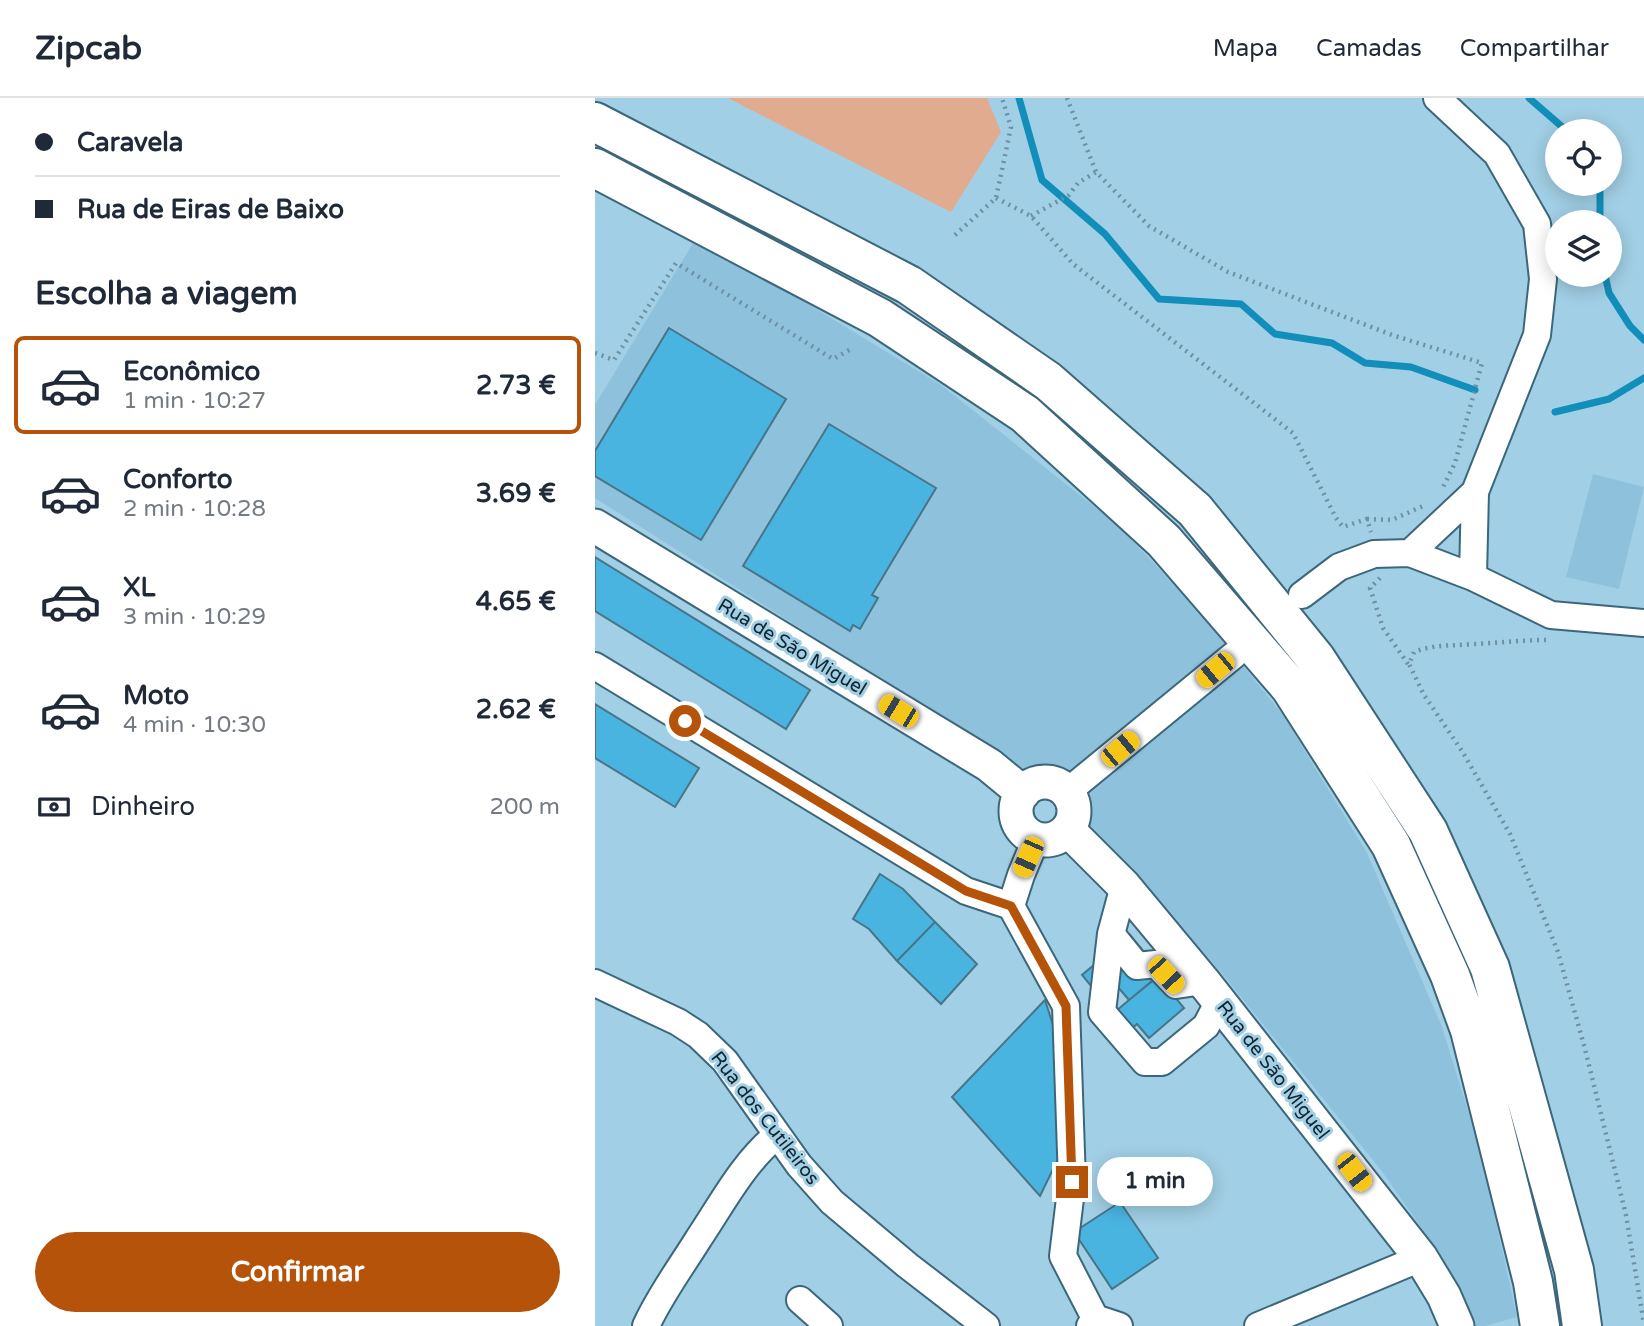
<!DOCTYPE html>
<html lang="pt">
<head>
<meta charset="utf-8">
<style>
	:root { --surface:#fff; --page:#f6f6f7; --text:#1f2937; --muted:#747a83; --line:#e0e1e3; --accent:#b45309 }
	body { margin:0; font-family:"Varela Round",sans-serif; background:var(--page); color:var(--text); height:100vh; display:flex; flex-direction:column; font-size:26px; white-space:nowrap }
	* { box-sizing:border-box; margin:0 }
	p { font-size:23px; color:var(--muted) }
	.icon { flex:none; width:38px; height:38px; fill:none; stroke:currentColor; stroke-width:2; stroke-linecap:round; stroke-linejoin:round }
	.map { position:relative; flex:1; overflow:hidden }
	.details { display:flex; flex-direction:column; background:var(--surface); width:595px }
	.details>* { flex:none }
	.hud { display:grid; align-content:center; height:154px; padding:0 35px; background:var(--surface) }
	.buttons { position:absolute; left:950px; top:21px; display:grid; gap:14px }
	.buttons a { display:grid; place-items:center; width:77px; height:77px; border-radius:50%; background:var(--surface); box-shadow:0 4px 18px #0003; font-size:35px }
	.end { position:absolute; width:32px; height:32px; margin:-16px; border:9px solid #b45309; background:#fff; box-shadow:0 0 0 4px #fff }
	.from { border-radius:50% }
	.bubble { position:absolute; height:49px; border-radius:24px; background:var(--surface); box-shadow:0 4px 18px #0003; font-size:23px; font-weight:700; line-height:49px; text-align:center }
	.car { position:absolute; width:21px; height:42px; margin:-21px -10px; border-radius:9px; box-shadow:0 0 5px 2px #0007; background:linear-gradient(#f5c518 24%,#345 0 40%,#f5c518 0 76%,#345 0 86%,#f5c518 0) }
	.hud b { display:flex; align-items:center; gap:24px; height:66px; font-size:26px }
	.hud b+b { border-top:2px solid var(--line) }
	.hud i { width:18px; height:18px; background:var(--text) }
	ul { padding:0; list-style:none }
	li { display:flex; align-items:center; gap:21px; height:98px; margin:0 14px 10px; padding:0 21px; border:4px solid transparent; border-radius:10px }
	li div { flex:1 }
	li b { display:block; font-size:26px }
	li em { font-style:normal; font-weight:700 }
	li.active { border-color:var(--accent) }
	li>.icon { width:63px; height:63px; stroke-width:1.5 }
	h2 { padding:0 35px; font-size:32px; line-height:84px }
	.pay { display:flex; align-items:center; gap:18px; height:77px; padding:0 35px; font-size:26px }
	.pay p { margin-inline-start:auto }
	.action { display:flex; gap:14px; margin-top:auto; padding:14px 35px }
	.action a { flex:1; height:80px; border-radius:42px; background:var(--accent); color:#fff; font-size:28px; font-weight:700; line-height:80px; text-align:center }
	header { display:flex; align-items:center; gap:42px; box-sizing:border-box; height:98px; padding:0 35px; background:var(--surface); border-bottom:2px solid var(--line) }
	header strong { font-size:33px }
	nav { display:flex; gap:38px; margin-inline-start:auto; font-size:24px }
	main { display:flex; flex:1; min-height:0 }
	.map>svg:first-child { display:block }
</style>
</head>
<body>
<header>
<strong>Zipcab</strong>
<nav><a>Mapa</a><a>Camadas</a><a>Compartilhar</a></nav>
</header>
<main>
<section class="details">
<div class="hud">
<b><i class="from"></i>Caravela</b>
<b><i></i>Rua de Eiras de Baixo</b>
</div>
<h2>Escolha a viagem</h2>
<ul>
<li class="active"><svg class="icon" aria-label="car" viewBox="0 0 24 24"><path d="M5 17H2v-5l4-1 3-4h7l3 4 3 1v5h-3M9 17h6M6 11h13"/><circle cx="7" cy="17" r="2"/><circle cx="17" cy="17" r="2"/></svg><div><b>Econômico</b><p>1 min · 10:27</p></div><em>2.73 €</em></li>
<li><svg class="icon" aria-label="car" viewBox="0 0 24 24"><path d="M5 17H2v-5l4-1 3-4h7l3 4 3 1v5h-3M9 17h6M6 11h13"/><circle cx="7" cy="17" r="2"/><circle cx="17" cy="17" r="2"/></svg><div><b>Conforto</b><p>2 min · 10:28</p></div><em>3.69 €</em></li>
<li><svg class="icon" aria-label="car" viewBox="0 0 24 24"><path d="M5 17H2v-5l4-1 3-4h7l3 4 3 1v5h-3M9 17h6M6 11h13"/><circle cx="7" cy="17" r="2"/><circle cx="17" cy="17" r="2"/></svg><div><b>XL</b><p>3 min · 10:29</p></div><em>4.65 €</em></li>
<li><svg class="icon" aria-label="car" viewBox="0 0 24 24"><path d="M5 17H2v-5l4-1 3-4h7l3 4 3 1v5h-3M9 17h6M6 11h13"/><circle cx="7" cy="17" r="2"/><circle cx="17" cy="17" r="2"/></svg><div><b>Moto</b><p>4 min · 10:30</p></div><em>2.62 €</em></li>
</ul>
<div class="pay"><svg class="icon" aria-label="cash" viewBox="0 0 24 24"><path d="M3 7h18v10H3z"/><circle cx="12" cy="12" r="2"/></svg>Dinheiro<p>200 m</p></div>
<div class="action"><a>Confirmar</a></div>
</section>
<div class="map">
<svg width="1049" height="1228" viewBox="0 0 1049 1228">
	<rect width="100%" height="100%" fill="#a1cfe5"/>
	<path fill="#8ec2dc" d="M98,145L198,197L346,287L520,425L599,507L688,617L772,755L847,929L885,1052L922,1219L890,1228H879L844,1155L786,1072L624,872L515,751L432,674L0,400V307Z
		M998,376L1049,389L1024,491L971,479Z"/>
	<path fill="#e0ab8f" d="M133,0H392L406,34L356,114Z"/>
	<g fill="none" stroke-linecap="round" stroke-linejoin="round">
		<path stroke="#118eb9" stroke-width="7" d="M424,0L447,82L510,136L564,201L646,206L680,236L737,245L770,265L816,269L880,292
			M934,0L972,33
			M1005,86V124
			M1010,177L1014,195L1035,228L1049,242
			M960,314L1014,301L1049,280"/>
	</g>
	<path fill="#4ab4e1" stroke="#497488" stroke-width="2" d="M74,230L191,301L106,442L0,378V353Z
		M234,326L341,390L277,497L283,500L265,531L258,527L255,533L148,468Z
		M0,459L215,592L191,631L0,513Z
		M0,606L104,670L80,709L0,660Z
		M285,776L308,791L340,824L302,863L274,831L258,821Z
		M340,824L382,866L346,906L302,863Z
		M535,837L549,854L543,858L561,880L534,902L516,881L501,894L487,877Z
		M563,878L589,910L554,940L542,926L535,932L521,913Z
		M450,902L459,930L465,1057L445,1098L357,999Z
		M525,1104L563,1160L517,1191L479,1134Z"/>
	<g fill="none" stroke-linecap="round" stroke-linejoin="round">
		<g stroke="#3c677a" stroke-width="30">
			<path id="minor" d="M842,0L902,56L942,126L948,181L942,237L880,394L878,479
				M815,455L880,394
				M707,497L744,469L779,456L815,455L878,479L956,517L1049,525
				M0,568L371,793L416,808
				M472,694L639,557
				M441,741L426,777L416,808L471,908L477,1084L468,1158L500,1220L495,1228
				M529,788L516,836L542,868L561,866L581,887L608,883
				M516,836L507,914L550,964H567L611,928L624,903
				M0,885L83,924L103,937L130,963L204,1067L237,1104L312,1167L391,1228
				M205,1202L234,1228
				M500,1220L524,1228
				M51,1228C65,1197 86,1169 104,1140C128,1104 148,1065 182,1037
				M663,1228L826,1160"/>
		</g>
		<g stroke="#3c677a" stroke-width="37">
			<path id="major" d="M0,428L394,667L428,695
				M421 713a29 29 0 1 1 58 0a29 29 0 1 1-58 0Z
				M473,732L529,788L608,883L826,1160L849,1198L862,1228"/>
		</g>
		<g stroke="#3c677a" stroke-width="42">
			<path id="highway" d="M0,24L314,187L453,283L600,412L721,561L833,733L895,870L979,1172L987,1228
				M0,70L285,220L430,316L569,443L695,589L796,747L855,877L875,932L938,1184L945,1228"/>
		</g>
		<path stroke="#6d90a2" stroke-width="4.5" stroke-dasharray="2 5" stroke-linecap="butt" d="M472,0L501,74L554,128L633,174L797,237L887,265L860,365L848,389
			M401,100L436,118L478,166L698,335L741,420L748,429L772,421L776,434
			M436,118L474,97L483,85L501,74
			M360,137L401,100L416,29L407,0
			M0,255L19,262L81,165L238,261L258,250
			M772,421L797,422L828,408
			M785,480L775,490L788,530L813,566
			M951,542C927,542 903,545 879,546C858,548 840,546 819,554L814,566L829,597L867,653L915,736L963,854L990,951L1031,1117L1049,1226"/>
		<use href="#minor" stroke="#fff" stroke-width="26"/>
		<use href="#major" stroke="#fff" stroke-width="33"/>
		<use href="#highway" stroke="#fff" stroke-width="38"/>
	</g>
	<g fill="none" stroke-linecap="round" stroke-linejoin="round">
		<path stroke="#b45309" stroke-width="9" d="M90,623L371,793L416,808L471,908L477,1084"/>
	</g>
	<g text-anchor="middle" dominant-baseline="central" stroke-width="6" stroke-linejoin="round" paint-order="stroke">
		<g font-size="19" fill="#12242d" stroke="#a1cfe5">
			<text transform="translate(197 549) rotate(31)">Rua de São Miguel</text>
			<text transform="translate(678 972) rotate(52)">Rua de São Miguel</text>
			<text transform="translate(170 1020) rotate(52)">Rua dos Cutileiros</text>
		</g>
	</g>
</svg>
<div class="buttons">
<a><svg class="icon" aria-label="locate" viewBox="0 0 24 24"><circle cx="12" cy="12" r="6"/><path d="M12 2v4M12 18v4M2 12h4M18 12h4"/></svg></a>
<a><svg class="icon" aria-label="layers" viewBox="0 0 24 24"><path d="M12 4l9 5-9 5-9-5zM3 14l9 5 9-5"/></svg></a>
</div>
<i class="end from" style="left:90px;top:623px"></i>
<i class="end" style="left:477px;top:1084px"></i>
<div class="bubble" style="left:502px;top:1059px;width:116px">1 min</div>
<i class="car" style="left:620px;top:572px;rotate:230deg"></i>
<i class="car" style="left:303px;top:613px;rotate:301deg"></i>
<i class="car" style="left:525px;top:651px;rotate:50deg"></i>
<i class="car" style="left:433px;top:759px;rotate:204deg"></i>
<i class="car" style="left:571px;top:877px;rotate:137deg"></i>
<i class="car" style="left:759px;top:1074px;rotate:142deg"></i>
</div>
</main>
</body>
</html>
